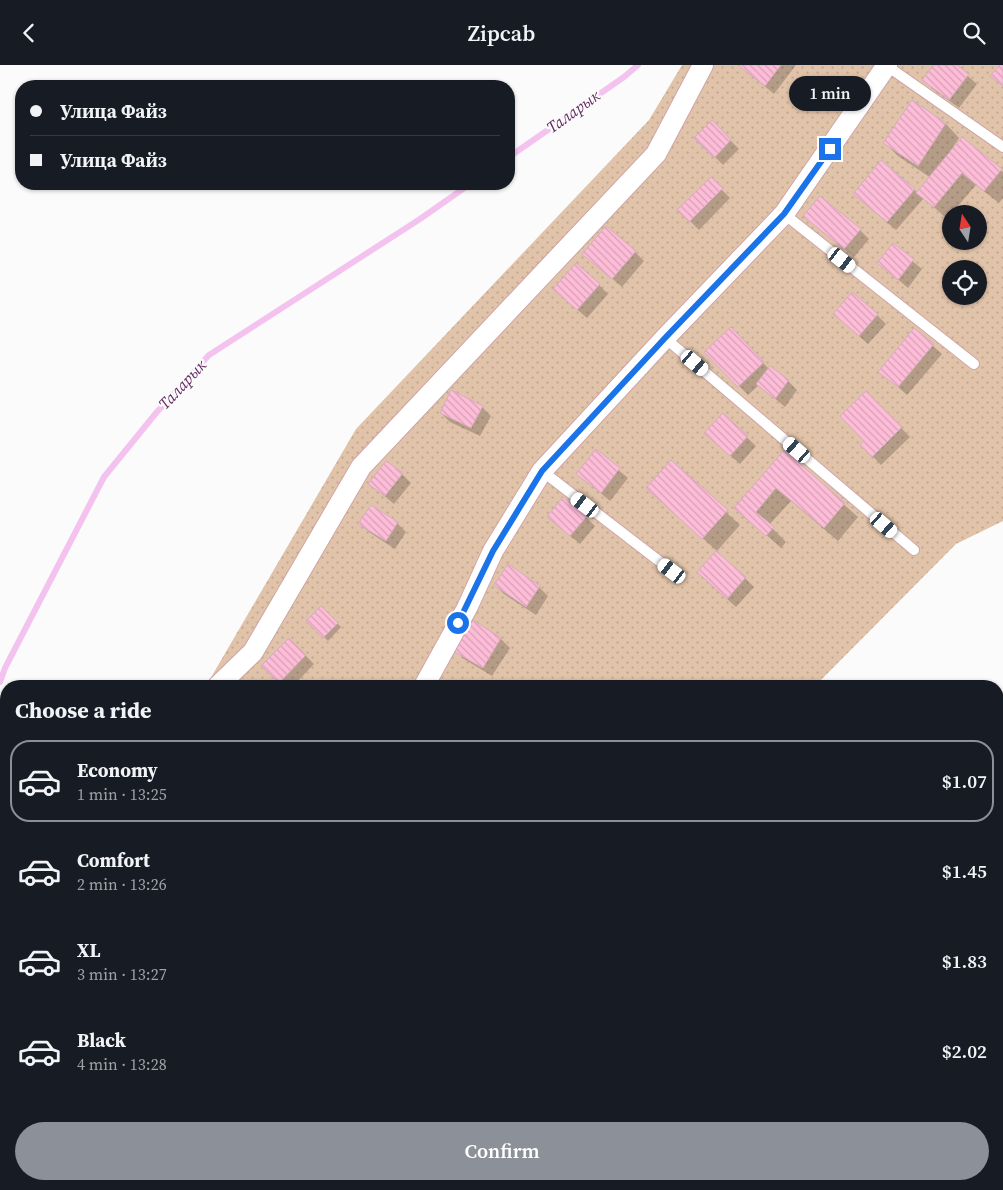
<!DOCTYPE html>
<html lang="en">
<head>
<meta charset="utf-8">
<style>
	:root { --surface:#171b24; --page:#242831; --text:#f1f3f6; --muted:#9ea1a6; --line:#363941; --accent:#8c9099 }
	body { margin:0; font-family:"Source Serif 4",serif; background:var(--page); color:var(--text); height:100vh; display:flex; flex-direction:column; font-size:19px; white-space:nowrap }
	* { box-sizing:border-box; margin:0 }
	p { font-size:16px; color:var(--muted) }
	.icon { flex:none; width:28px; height:28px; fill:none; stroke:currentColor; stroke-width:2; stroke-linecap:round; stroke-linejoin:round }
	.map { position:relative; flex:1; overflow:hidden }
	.panel { position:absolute; left:0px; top:615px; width:1004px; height:510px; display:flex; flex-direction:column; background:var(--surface); border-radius:20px 20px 0 0; box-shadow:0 1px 4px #0004 }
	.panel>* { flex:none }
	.hud { position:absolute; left:15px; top:15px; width:500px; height:110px; border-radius:20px; box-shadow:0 1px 4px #0004; display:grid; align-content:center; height:110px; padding:0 15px; background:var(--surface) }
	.needle { width:32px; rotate:348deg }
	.fabs { position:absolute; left:942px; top:140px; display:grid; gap:10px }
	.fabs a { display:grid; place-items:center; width:45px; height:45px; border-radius:50%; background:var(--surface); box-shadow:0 1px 4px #0004; font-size:25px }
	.end { position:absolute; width:22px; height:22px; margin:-11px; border:6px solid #1a73e8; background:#fff; box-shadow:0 0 0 2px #fff }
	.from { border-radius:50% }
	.bubble { position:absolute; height:35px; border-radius:18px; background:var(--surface); box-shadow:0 1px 4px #0004; font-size:16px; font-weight:600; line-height:35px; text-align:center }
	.car { position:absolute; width:15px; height:30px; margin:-15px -8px; border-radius:6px; box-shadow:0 0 4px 1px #0007; background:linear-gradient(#fff 24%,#345 0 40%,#fff 0 76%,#345 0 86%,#fff 0) }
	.hud b { display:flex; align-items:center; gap:18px; height:48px; font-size:19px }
	.hud b+b { border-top:1px solid var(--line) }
	.hud i { width:12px; height:12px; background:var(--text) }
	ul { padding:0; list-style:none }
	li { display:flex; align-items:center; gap:15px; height:82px; margin:0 10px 8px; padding:0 5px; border:2px solid transparent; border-radius:20px }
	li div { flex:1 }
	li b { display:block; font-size:19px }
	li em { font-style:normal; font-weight:600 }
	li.active { border-color:var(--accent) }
	li>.icon { width:45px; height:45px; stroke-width:1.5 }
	h2 { padding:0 15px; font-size:22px; line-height:60px }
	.primary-button { display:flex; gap:10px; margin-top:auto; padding:10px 15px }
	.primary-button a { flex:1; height:58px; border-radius:30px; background:var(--accent); color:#fff; font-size:20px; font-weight:600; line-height:58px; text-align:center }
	header { display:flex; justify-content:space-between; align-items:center; height:65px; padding:0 15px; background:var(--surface); font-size:22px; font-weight:600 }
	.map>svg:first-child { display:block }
</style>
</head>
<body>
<header><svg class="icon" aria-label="back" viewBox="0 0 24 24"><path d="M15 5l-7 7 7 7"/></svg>Zipcab<svg class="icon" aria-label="search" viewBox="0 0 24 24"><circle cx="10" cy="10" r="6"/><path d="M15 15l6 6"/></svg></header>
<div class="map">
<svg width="1003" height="1125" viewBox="0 0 1003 1125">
	<defs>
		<pattern id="wetland-marsh" width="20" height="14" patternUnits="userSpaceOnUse" patternTransform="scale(1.25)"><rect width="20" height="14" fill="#e1c3a9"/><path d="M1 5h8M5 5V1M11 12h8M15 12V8" fill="none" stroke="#c0a690"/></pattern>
		<pattern id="park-dots" width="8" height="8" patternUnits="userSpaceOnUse" patternTransform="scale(1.25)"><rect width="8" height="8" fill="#e1c3a9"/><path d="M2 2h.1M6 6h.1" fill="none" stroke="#c0a690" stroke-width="1.8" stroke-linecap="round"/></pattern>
		<pattern id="building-back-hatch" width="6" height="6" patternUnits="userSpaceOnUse" patternTransform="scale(1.25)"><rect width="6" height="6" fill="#fdbcd7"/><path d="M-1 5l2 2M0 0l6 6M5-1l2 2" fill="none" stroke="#d8a0b7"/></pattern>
	</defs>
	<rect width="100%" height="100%" fill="#fbfbfb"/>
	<path fill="url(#wetland-marsh)" d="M1003,734V1021L998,1030V742Z
		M854,1119H939L935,1125H858Z"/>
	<path fill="url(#park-dots)" fill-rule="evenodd" d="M682,0H1003V456L956,479L815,621H206L356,364L649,55ZM951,149H979V176H951ZM951,204H979V231H951Z
		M33,1119H419L417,1125H29Z"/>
	<path fill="#0003" d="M739,0H796L774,29Z
		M935,0H955L977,19L959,43L933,24L924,15Z
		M912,37L946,59L959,73L950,86L952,87L963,74L1003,107V133L999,138L976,120L951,149L948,155L924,133L896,165L863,137L882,97L918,128L931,113L898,91L885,78Z
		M712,57L739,84L723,100L696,73Z
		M711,114L730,133L699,165L679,145Z
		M805,151L860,165L869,174L854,192Z
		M893,180L922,204L908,223L879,198Z
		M635,187L644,196L622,222L593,197Z
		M599,220L608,229L587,253L564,233Z
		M877,250L886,259L868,279L844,258Z
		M730,264L769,304L788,316L797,325L785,342L759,320L748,330L706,287Z
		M915,265L942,289L907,330L880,306Z
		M866,327L910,372L881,400L862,380L866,376Z
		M482,342L491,351L480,371L450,357L441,348Z
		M723,350L756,381L740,399L715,377Z
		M596,386L628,413L610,436L578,409Z
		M784,387L858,452L838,476L791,436L769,460L786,477L781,483L736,443Z
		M671,397L740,460L717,486L647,423Z
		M402,409L411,418L394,439L370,419Z
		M548,452H586L595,461L580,479Z
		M360,458H397L406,467L395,484L369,467Z
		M745,513L754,522L736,542L707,516Z
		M495,520L539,522L548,531L536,550L504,529Z
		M321,543L341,562L328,576L308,556Z
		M473,557L501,574L510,583L492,611L464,594L455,585Z
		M289,574L314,599L293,621H284L263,601Z
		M6,835V863H3L0,860V837Z
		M0,1067L6,1071V1095L1,1093L6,1098V1119H40L37,1125H0Z
		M67,1119H95L101,1125H64Z
		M222,1119H251L259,1124L224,1125L221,1122Z
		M310,1119H350L348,1125H316Z
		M384,1119H416L422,1124L382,1125Z"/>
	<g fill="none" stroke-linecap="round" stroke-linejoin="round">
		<path stroke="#f3c2ef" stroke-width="6" d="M509,92L624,12L638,0
			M0,617L5,603L104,412L156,348L209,290L420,154L470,119"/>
	</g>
	<path fill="url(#building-back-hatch)" stroke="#d5aebd" d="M738,0H781L765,21Z
		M934,0H957L969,9L949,35L922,15Z
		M1000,0H1003V21L990,11Z
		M912,35L946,58L918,101L883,78Z
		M712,55L731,75L714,93L694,73Z
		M962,72L1002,104L984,126L962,108L934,142L916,128Z
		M881,95L915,124L887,157L853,129Z
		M711,112L723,123L689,157L677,145Z
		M820,131L861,164L844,184L803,151Z
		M606,161L636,186L612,214L582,189Z
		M893,178L914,194L898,215L877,198Z
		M576,198L600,219L577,245L553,224Z
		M852,227L878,249L859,271L833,249Z
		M731,262L764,297L738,322L704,287Z
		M914,263L934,279L898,322L878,307Z
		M770,301L789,315L775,334L756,319Z
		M451,325L483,341L471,363L440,348Z
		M866,326L902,362L872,392L860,380L864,376L840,351Z
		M723,348L748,371L730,391L704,368Z
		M596,384L620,403L601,428L576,409Z
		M784,385L845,438L824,463L776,423L756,447L774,462L766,471L734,443Z
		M671,395L728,445L702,474L646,423Z
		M386,396L403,408L385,431L368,419Z
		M563,432L587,451L570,471L547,452Z
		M371,440L398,457L386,476L358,459Z
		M716,486L746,512L727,534L697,507Z
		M508,499L540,521L526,542L494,520Z
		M321,541L338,558L323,573L306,556Z
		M473,555L501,573L483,603L453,586Z
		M289,573L306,590L279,618L261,601Z
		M6,834V858L0,859V835Z
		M6,868V897L4,898L0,869Z
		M0,1066L6,1070V1092L0,1089Z
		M6,1109V1119H27L23,1125H0V1120Z
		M66,1119H94L90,1125H63Z
		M221,1119H256L254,1125H228L220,1122Z
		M312,1119H338L336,1125Z
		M383,1119H412L410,1125H381Z"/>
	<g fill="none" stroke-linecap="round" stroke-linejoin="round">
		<g stroke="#d0a6a7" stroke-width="12">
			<path id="lane" d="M887,1L1003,82
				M784,149L974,299
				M665,273L914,485
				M542,406L672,506"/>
		</g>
		<g stroke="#d0a6a7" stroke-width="22">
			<path id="street" d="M218,621L253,587L361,402L656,89L703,0
				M424,621L467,543L493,486L542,406L665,273L784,149L887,0
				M0,774L6,771
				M0,978L6,1000
				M998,1087L1003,1078
				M35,1125L38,1119
				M297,1125L298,1119
				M975,1125L979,1119"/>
		</g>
		<use href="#lane" stroke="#fff" stroke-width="10"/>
		<use href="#street" stroke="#fff" stroke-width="20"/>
	</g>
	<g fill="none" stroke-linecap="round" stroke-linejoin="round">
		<path stroke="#1a73e8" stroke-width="6" d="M458,558L493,486L542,406L665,273L784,149L830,84"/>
	</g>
	<g text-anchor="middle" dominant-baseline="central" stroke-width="4.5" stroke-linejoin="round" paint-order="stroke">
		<g font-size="16" font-style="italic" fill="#642b63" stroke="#fbfbfb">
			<text transform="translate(573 46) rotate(-36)">Таларык</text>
			<text transform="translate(182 319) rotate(-47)">Таларык</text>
		</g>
	</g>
</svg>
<div class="fabs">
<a><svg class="needle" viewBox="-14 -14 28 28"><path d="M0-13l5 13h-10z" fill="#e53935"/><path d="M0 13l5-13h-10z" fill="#9ea1a6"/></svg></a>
<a><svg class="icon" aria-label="locate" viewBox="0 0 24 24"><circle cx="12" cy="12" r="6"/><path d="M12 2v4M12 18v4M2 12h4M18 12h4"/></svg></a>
</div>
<i class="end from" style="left:458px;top:558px"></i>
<i class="end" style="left:830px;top:84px"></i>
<div class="bubble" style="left:789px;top:11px;width:82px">1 min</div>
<i class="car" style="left:842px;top:195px;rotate:128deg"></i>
<i class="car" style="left:695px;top:298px;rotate:130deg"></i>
<i class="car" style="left:797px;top:385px;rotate:311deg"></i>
<i class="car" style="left:585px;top:440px;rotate:307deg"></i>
<i class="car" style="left:884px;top:460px;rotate:131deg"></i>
<i class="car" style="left:672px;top:506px;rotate:307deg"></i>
<div class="hud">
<b><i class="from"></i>Улица Файз</b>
<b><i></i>Улица Файз</b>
</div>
<section class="panel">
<h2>Choose a ride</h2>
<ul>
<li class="active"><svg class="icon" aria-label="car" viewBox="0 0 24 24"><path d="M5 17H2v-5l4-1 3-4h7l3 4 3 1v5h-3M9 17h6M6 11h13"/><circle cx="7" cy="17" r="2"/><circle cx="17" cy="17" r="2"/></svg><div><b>Economy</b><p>1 min · 13:25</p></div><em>$1.07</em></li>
<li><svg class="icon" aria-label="car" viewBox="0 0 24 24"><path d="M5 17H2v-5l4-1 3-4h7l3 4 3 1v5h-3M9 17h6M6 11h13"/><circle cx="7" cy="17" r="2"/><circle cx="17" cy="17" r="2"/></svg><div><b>Comfort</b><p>2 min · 13:26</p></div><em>$1.45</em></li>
<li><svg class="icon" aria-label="car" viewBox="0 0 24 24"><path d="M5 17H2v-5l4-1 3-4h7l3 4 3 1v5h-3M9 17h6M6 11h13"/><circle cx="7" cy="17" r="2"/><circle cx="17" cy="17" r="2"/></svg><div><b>XL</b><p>3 min · 13:27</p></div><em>$1.83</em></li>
<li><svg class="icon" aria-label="car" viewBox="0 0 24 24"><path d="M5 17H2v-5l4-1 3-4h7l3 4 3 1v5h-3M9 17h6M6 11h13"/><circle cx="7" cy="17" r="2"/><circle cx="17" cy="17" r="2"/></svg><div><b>Black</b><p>4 min · 13:28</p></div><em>$2.02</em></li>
</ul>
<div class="primary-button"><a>Confirm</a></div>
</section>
</div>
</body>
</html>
